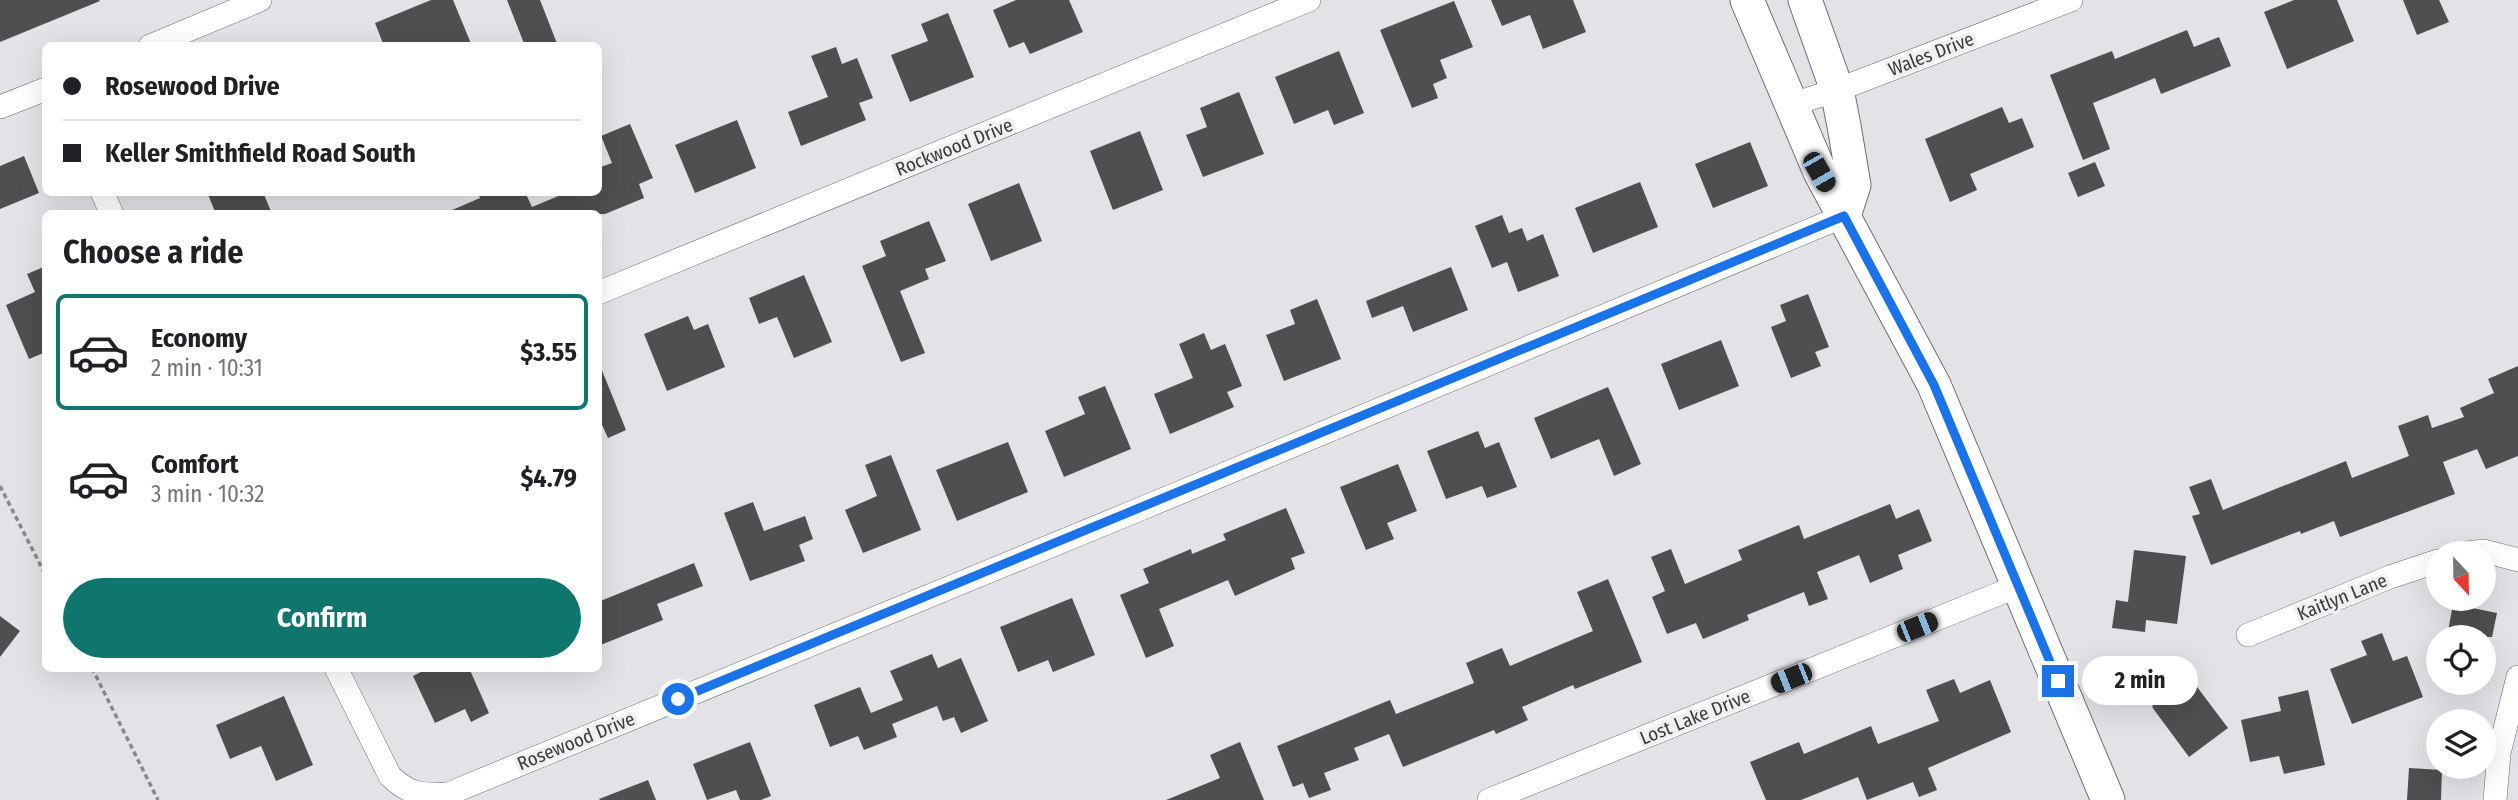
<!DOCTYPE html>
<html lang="en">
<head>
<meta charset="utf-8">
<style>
	:root { --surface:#fff; --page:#f2f2f2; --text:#202124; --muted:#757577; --line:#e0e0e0; --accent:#0f766e }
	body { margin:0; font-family:"Fira Sans Condensed",sans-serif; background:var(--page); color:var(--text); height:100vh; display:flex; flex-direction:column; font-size:26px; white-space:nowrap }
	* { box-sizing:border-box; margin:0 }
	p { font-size:23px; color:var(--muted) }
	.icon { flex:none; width:38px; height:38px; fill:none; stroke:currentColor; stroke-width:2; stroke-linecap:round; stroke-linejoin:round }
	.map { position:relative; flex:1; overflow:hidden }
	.details { position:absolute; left:42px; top:210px; width:560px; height:462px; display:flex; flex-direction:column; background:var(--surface); border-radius:10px; box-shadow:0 7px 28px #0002 }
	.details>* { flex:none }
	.hud { position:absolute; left:42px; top:42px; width:560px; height:154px; border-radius:10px; box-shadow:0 7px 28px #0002; display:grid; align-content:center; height:154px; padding:0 21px; background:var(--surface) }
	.needle { width:46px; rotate:158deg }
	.fabs { position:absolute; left:2426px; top:541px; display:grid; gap:14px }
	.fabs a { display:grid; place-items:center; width:70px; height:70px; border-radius:50%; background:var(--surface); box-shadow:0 7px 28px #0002; font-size:35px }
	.end { position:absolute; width:32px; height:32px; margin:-16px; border:9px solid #1a73e8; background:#fff; box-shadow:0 0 0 4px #fff }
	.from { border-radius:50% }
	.bubble { position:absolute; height:49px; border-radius:24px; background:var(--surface); box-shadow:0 7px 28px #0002; font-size:23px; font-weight:700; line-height:49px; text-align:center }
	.car { position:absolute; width:21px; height:42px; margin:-21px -10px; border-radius:9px; box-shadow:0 0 5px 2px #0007; background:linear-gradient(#222 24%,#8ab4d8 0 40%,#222 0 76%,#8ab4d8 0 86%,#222 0) }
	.hud b { display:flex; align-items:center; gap:24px; height:66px; font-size:26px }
	.hud b+b { border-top:2px solid var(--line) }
	.hud i { width:18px; height:18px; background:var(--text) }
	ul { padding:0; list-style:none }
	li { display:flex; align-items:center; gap:21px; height:116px; margin:0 14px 10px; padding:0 7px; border:4px solid transparent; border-radius:10px }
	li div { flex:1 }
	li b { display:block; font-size:26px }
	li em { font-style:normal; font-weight:700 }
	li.selected { border-color:var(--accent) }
	li>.icon { width:63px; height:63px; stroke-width:1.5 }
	h2 { padding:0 21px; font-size:32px; line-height:84px }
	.action { display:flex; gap:14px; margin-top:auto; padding:14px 21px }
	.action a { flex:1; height:80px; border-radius:42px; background:var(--accent); color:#fff; font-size:28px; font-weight:700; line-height:80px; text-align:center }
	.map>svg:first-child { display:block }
</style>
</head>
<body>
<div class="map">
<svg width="2518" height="800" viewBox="0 0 2518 800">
	<rect width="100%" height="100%" fill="#e3e2e6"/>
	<path fill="#504e50" d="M0,0H99L100,1L0,42Z
		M431,0H453L472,46H384L375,23Z
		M507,0H540L558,46H525Z
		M1016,0H1069L1083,32L1030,54L1024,42L1009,48L993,10Z
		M1491,0H1573L1586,32L1543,49L1530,15L1502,26Z
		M2294,0H2337L2354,41L2287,69L2264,12Z
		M2403,0H2439L2449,22L2417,35Z
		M1454,1L1473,47L1440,60L1447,78L1433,84L1438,98L1412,108L1380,30Z
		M948,13L974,77L910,102L891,55L928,41L921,24Z
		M2187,30L2194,47L2219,37L2231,66L2161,94L2155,78L2093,103L2110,149L2083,160L2050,75L2112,51L2115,59Z
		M836,47L842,64L857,58L873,98L859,103L866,120L801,146L788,112L828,97L811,56Z
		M1339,51L1364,113L1334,125L1328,110L1294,124L1275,77Z
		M1239,92L1264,154L1203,177L1186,135L1207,127L1200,108Z
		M2002,107L2009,123L2022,118L2034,147L1970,174L1977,190L1950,202L1925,139Z
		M737,120L756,168L695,193L675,145Z
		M630,124L653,178L639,184L644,198L605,214H443L480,198L478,192H525L532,207L568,192H598V168L612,163L601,136Z
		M1140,131L1163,190L1113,210L1090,151Z
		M1750,142L1768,186L1713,208L1695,164Z
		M24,156L39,193L0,209V166Z
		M2095,162L2105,186L2078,197L2068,173Z
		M1640,182L1658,227L1593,253L1575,208Z
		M1019,183L1042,241L991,261L968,204Z
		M207,192H263L272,214H216Z
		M1502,215L1509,233L1522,228L1527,241L1543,234L1559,276L1518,292L1507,262L1492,268L1475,226Z
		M929,221L946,261L925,269L929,279L900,291L925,353L901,362L862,266L886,256L880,241Z
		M46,266V352L29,359L6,305L35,292L27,274Z
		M1451,267L1468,310L1413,332L1403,306L1372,318L1366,301Z
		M804,275L832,342L794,358L777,317L759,324L749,298Z
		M1808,294L1829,347L1815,352L1821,366L1791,378L1771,327L1786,321L1780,305Z
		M1317,299L1341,359L1284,381L1266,335L1295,324L1290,310Z
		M688,316L694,330L708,324L725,367L667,391L644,334Z
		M1204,333L1211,350L1225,344L1242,386L1227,392L1234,407L1170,434L1154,394L1193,378L1179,344Z
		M1721,340L1739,386L1679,410L1661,364Z
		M599,363L626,430L608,438L598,416Z
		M2518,366V456L2486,469L2477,449L2443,462L2455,494L2340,537L2334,521L2301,534L2300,531L2211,565L2192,516L2200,514L2189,487L2211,479L2223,510L2346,461L2352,478L2409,456L2398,426L2428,415L2432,428L2464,417L2460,408L2494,393L2488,379Z
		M1105,386L1131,449L1064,477L1045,431L1085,414L1078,397Z
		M1608,387L1641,464L1614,476L1599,439L1551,459L1534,418Z
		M1478,431L1485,448L1499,442L1517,487L1487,498L1482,486L1446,499L1427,451Z
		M1008,442L1028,492L957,521L936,470Z
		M891,455L921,530L863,553L845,510L877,496L865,465Z
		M1398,464L1417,511L1387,523L1394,539L1366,550L1340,487Z
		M753,502L764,531L805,516L813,539L799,545L805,561L750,581L724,513Z
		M1890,504L1896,519L1919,509L1932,541L1898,555L1903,569L1870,583L1859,555L1817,572L1828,599L1809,606L1804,592L1747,615L1749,620L1703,639L1696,623L1667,634L1652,597L1665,591L1651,557L1671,549L1685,584L1742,560L1738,550L1799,525L1804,539Z
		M1286,508L1305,553L1291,558L1295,569L1235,596L1228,580L1159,609L1174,646L1146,658L1120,595L1149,583L1143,569L1191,549L1192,554L1226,540L1223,534Z
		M2134,550L2186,556L2177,624L2146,620L2145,632L2112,628L2116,600L2128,602Z
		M694,563L703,586L657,604L663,620L598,646V602Z
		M1608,579L1642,662L1575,689L1573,685L1522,707L1528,720L1496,734L1494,730L1403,767L1389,734L1354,748L1359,760L1324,773L1331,790L1309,798L1303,783L1293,787L1277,746L1390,700L1396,714L1474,683L1466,663L1502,648L1510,666L1593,631L1577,592Z
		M1072,598L1095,655L1053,672L1048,660L1018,672L1000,627Z
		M2453,604L2497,613L2492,637H2447Z
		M0,616L20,631L0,657Z
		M2382,633L2393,661L2407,656L2423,697L2352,724L2330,669L2367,655L2361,641Z
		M932,654L938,668L961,658L988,721L961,733L954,717L943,721L937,706L892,724L897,737L864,750L858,736L830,747L814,705L860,687L871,713L903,700L890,671Z
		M2182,667L2228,728L2189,757L2152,707L2153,706L2145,695Z
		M429,668H469L489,713L471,722L465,709L435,723L413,676Z
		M1954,679L1960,693L1990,680L2011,732L1928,768L1937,790L1919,797L1913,782L1867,800L1858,777L1801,800H1766L1750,762L1799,742L1804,754L1871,726L1878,744L1939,721L1926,690Z
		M2308,690L2325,765L2284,774L2279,756L2250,762L2241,720L2281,711L2278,697Z
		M284,696L313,765L276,781L261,746L230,759L216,725Z
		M750,742L771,796L761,800H740L736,790L707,800L693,764Z
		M1240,742L1264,800H1166L1220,778L1210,755Z
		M2409,768L2442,770L2441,800H2407Z
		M648,780L656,800H600L599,799Z"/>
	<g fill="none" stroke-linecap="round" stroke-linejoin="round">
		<g stroke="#6e6e71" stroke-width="24">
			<path id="street" d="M150,46L260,0
				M1790,105L1837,90L2071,0
				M0,107L46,89
				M102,192L112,214
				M598,293L1309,0
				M2467,553L2484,551L2518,560
				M2248,635L2390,577L2438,561
				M336,668L390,776C410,795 421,795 448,794L1138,510L1844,216
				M1489,800L2018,586
				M2495,800L2499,753L2518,677"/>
		</g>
		<g stroke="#6e6e71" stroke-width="35">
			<path id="secondary" d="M1747,0L1820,172L1934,385L2108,800
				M1805,0L1837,90L1844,126L1854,185L1844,216"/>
		</g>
		<path stroke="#89898c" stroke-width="3.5" stroke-dasharray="5 3.5" stroke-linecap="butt" d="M0,486L46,576
			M92,668L158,800"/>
		<use href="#street" stroke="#fff" stroke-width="23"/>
		<use href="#secondary" stroke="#fff" stroke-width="33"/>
	</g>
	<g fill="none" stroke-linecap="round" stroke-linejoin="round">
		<path stroke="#1a73e8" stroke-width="9" d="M678,699L1844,216L1934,385L2058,681"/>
	</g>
	<g text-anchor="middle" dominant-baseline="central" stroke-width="7" stroke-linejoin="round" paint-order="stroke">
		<g font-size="19" fill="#3b3b3d" stroke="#f0f0f3">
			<text transform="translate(1931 54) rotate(-21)">Wales Drive</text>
			<text transform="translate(954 147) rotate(-22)">Rockwood Drive</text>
			<text transform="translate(2342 597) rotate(-22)">Kaitlyn Lane</text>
			<text transform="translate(1695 717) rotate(-22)">Lost Lake Drive</text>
			<text transform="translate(576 741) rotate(-22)">Rosewood Drive</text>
		</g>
	</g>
</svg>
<div class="fabs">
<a><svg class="needle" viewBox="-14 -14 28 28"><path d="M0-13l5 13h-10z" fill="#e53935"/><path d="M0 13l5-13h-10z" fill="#757577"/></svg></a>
<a><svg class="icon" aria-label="locate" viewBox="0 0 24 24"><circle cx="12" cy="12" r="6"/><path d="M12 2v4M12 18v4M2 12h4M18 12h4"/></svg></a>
<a><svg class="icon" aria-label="layers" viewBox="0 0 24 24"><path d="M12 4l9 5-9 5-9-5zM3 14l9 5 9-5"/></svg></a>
</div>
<i class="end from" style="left:678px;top:699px"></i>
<i class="end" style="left:2058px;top:681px"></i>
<div class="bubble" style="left:2082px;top:656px;width:116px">2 min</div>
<i class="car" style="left:1819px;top:172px;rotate:150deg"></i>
<i class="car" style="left:1917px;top:627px;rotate:68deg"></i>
<i class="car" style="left:1791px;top:678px;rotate:248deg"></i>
<div class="hud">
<b><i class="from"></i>Rosewood Drive</b>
<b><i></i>Keller Smithfield Road South</b>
</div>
<section class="details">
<h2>Choose a ride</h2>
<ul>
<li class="selected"><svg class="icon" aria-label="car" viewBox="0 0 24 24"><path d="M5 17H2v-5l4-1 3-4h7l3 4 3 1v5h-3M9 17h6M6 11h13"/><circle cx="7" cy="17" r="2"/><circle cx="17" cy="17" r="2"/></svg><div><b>Economy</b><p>2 min · 10:31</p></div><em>$3.55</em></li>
<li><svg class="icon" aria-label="car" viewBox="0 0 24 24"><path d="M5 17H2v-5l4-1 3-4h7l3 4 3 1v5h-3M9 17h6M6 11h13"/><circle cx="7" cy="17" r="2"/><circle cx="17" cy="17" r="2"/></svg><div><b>Comfort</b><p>3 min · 10:32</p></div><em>$4.79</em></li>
</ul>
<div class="action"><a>Confirm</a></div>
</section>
</div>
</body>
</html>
